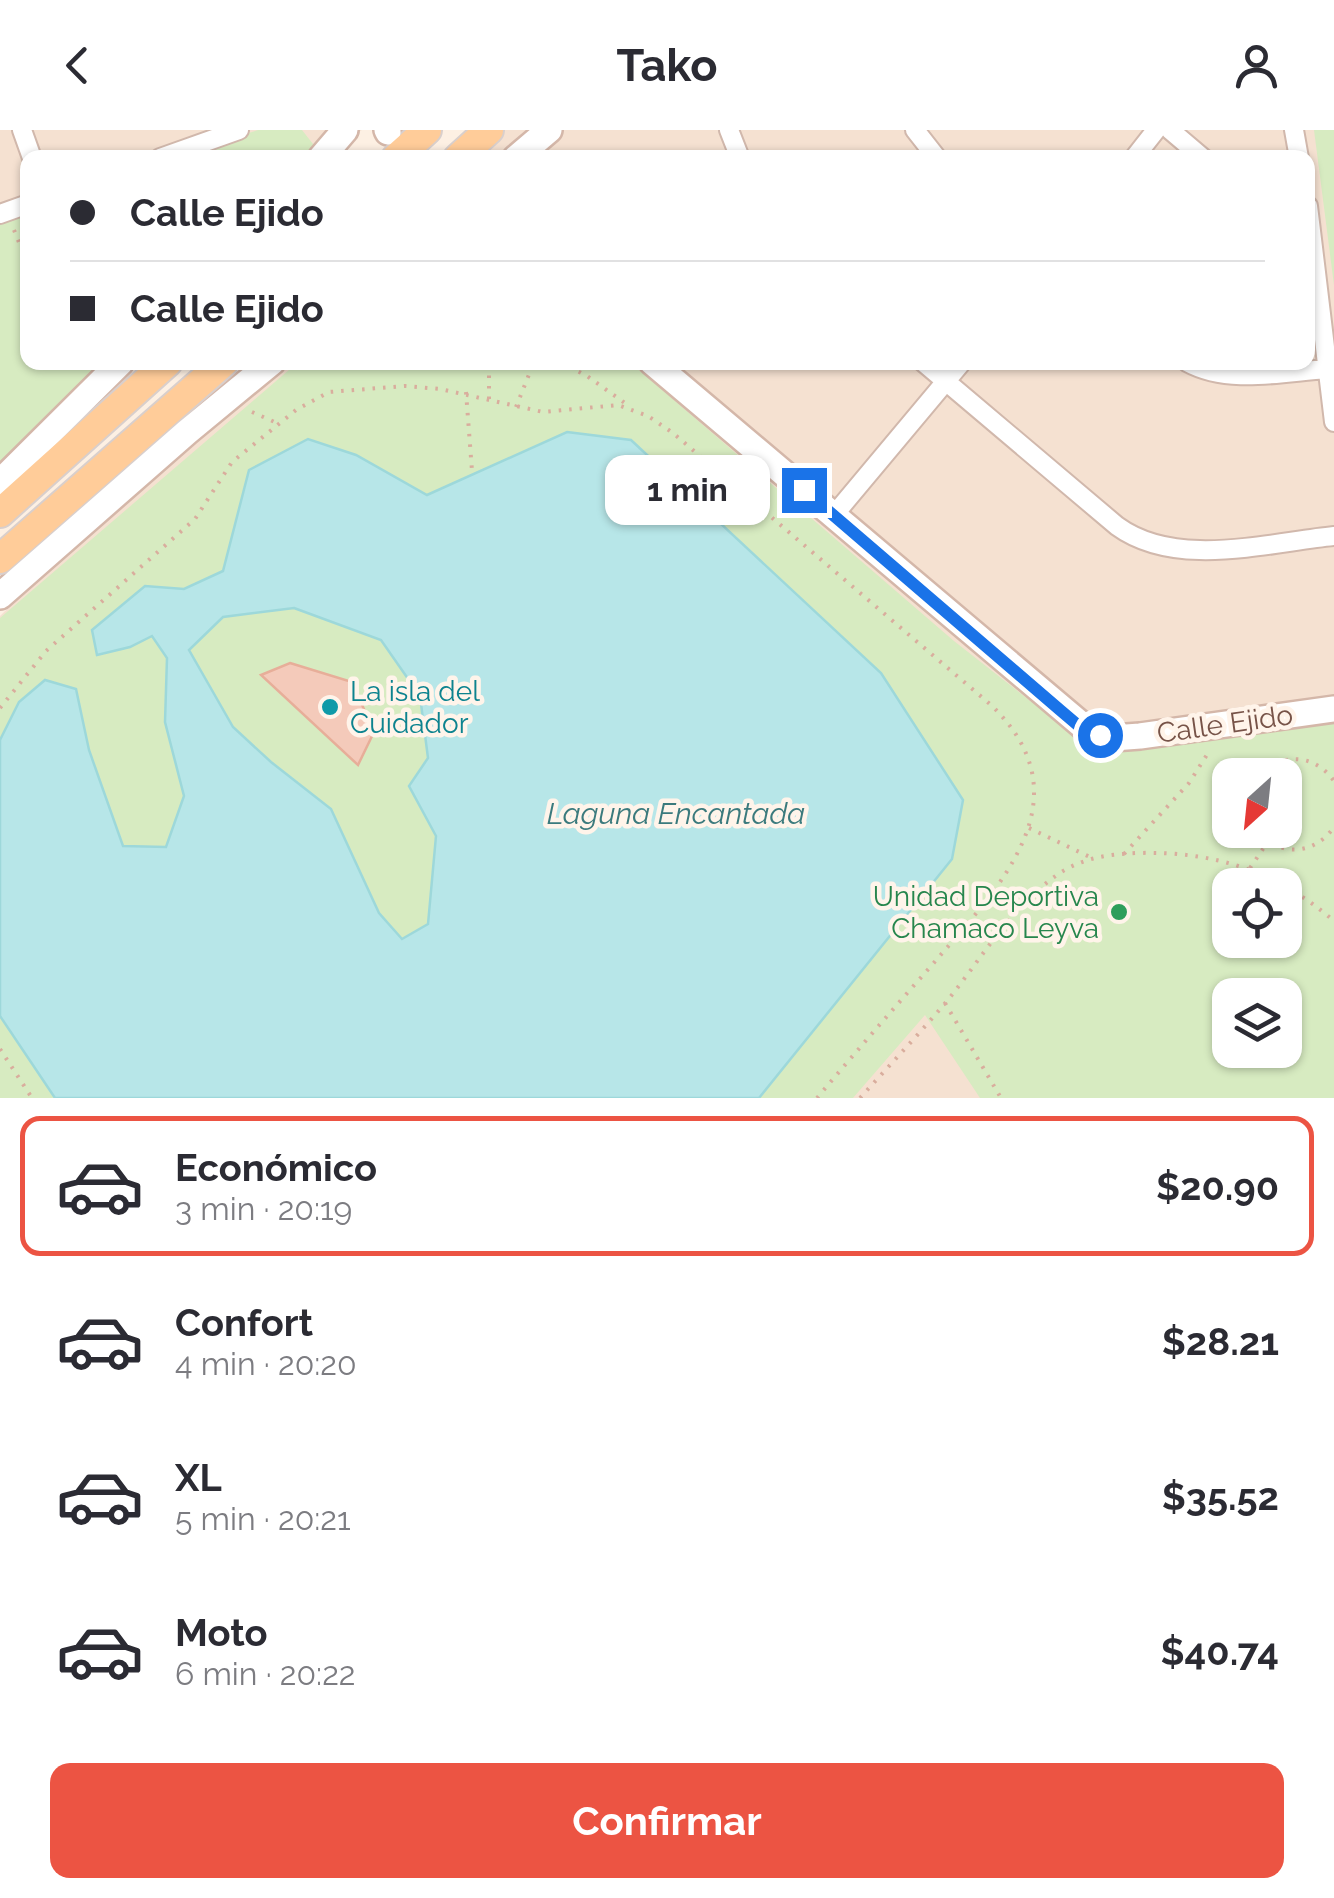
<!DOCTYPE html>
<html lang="es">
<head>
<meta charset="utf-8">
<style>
	:root { --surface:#fff; --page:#f7f7f7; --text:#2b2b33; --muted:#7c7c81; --line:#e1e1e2; --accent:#ec5443 }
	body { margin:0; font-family:Raleway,sans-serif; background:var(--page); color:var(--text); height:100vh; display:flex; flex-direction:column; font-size:38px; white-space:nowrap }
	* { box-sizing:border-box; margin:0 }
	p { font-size:32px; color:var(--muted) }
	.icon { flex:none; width:55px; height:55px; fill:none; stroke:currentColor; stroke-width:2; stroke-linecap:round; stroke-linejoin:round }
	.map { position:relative; height:968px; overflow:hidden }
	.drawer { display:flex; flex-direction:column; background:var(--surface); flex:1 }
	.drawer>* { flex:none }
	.top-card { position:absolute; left:20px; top:20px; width:1295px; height:220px; border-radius:20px; box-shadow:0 2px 8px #0004; display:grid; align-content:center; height:220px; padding:0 50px; background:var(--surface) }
	.needle { width:65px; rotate:207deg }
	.buttons { position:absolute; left:1212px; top:628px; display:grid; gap:20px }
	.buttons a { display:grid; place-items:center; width:90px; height:90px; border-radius:20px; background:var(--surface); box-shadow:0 2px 8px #0004; font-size:50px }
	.end { position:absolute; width:45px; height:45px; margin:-22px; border:12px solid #1a73e8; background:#fff; box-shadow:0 0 0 5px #fff }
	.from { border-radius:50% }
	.bubble { position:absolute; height:70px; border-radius:20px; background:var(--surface); box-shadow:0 2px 8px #0004; font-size:32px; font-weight:700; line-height:70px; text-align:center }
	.top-card b { display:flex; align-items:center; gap:35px; height:95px; font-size:38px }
	.top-card b+b { border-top:2px solid var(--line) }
	.top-card i { width:25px; height:25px; background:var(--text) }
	ul { padding:18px 0 0; list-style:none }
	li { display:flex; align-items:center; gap:30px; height:140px; margin:0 20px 15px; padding:0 30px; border:5px solid transparent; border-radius:20px }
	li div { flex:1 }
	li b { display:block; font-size:38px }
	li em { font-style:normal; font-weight:700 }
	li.current { border-color:var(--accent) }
	li>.icon { width:90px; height:90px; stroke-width:1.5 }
	.action { display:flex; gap:20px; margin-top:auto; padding:20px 50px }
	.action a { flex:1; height:115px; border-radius:20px; background:var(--accent); color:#fff; font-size:40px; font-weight:700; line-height:115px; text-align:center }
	header { display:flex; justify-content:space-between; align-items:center; height:130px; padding:0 50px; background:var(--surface); font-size:45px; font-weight:700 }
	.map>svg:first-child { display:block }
</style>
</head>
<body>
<header><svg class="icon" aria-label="back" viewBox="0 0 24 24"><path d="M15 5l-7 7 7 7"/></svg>Tako<svg class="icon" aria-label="person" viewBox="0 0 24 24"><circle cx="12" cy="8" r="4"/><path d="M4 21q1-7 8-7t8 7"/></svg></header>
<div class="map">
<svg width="1334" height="968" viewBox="0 0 1334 968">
	<rect width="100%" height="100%" fill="#fdf0e3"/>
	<path fill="#f5e1d1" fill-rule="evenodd" d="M0,0H362L319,27L28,28V232L0,321Z
		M493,0H1334V968H0V486L257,233L1308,232V28L465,27ZM1230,645H1285V700H1230ZM1230,755H1285V810H1230ZM1230,865H1285V920H1230Z"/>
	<path fill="#d7ebc1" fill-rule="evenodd" d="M258,0H302L313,14L310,27L169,28Z
		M1314,0H1334V155Z
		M27,80L28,232L101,233L0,338V91Z
		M297,233H631L954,511L1084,613L1110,622L1334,593V968H980L925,885L853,968H0V488ZM1230,645H1285V700H1230ZM1230,755H1285V810H1230ZM1230,865H1285V920H1230Z"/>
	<path fill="#b7e6e8" stroke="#9dd8da" stroke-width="2.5" fill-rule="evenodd" d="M567,302L631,310L881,543L963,670L952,729L759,968H55L0,886V610L19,572L45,550L76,559L89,620L123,716L166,717L184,666L165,592L167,528L152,506L130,517L97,525L92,500L145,456L184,459L223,441L249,340L308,309L356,325L427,365ZM294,478L381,510L420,566L428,628L409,656L436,706L428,794L402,809L379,783L331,679L271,632L233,597L189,520L223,487Z"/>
	<path fill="#f4caba" stroke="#e7ae99" stroke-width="2.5" d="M290,533L352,552L374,602L358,635L261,545Z"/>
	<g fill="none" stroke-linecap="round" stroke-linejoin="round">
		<g stroke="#d1b8ac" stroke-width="22">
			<path id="street" d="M22,0L32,28
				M729,0L740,28
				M915,0L937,28
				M1170,0L1203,28
				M1294,0L1299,28
				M160,28L239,0
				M1134,28L1156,0
				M1308,76L1334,292
				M0,84L28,74
				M923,232L1117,396C1176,439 1266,413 1334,406
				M1187,232C1229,255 1282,242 1327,239
				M834,385L962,232"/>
		</g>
		<g stroke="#d4b7a9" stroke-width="30">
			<path id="secondary" d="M387,0L388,2
				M321,28L345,0
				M516,28L549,0
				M652,232L1090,602L1113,608L1140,606L1334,579
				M0,352L121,232
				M0,466L187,302L272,232"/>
		</g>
		<g stroke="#d9cfcc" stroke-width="32">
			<path id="primary" d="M396,28L427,0
				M458,28L489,0
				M0,383L168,232
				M0,429L224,232"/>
		</g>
		<path stroke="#d9ad9d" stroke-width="4" stroke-dasharray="2.5 8" stroke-linecap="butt" d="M14,100L28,135
			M560,232L587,246L629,276
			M466,262L472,341
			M489,269V232
			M516,277L534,232
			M252,282L279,294
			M0,578L46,521L195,389L232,332L296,280L329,262L405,256L440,259L543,282L618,275L648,286L673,303L991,575C1089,669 998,758 932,835C893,879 855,923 817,968
			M1258,645C1282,622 1315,624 1334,651
			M1029,698L1092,728
			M1256,700C1278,727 1314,726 1334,697
			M1124,724L1189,653L1210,620
			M1250,738L1267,713
			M945,873L1001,968
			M0,919L32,968
			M860,968C889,936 919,904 947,871C982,828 1011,777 1057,745C1081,728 1109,724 1138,723C1214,721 1276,741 1334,791"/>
		<use href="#street" stroke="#fff" stroke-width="18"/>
		<use href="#secondary" stroke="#fff" stroke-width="25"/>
		<use href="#primary" stroke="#fc9" stroke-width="28"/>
	</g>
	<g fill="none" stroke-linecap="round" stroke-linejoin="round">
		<path stroke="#1a73e8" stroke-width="12" d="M804,360L1060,580L1080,597L1100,605"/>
	</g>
	<circle fill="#0f9aa8" stroke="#fff4ea" stroke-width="4" cx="330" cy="577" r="10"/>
	<circle fill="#2e9e5b" stroke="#fff4ea" stroke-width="4" cx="1119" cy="782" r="10"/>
	<g text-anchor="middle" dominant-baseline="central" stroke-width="9" stroke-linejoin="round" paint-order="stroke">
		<g font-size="28" fill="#0d838f" stroke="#fff4ea" text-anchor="start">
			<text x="350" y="561">La isla del<tspan x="350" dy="32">Cuidador</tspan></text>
		</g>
		<g font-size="28" fill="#775348" stroke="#fff4ea">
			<text transform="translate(1225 594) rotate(-8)">Calle Ejido</text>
		</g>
		<g font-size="28" fill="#27864d" stroke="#fff4ea" text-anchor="end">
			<text x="1099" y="766">Unidad Deportiva<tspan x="1099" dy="32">Chamaco Leyva</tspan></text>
		</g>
		<g font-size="30" font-style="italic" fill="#3b7a7d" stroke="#fff4ea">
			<text x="676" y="683">Laguna Encantada</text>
		</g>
	</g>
</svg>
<div class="buttons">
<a><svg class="needle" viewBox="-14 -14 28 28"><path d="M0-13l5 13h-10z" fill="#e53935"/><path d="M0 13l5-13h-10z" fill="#7c7c81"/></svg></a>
<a><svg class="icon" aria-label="locate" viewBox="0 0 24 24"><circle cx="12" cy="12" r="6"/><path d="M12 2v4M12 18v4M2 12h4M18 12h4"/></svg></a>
<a><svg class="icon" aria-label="layers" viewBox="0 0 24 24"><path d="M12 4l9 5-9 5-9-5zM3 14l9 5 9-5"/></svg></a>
</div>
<i class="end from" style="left:1100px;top:605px"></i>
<i class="end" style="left:804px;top:360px"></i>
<div class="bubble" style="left:605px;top:325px;width:165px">1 min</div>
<div class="top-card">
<b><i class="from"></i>Calle Ejido</b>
<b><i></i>Calle Ejido</b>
</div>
</div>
<section class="drawer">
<ul>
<li class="current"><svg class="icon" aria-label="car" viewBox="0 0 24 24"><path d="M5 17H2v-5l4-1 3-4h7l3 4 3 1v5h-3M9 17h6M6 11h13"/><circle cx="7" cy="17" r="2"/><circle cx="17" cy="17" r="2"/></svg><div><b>Económico</b><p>3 min · 20:19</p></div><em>$20.90</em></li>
<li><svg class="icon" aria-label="car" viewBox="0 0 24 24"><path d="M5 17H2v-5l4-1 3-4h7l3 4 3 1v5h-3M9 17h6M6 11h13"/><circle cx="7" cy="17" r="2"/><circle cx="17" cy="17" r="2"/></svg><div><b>Confort</b><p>4 min · 20:20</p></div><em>$28.21</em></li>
<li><svg class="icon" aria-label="car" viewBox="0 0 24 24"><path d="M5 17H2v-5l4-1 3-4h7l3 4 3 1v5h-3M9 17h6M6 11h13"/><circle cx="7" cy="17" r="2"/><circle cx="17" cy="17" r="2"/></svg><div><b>XL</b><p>5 min · 20:21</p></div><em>$35.52</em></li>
<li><svg class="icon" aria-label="car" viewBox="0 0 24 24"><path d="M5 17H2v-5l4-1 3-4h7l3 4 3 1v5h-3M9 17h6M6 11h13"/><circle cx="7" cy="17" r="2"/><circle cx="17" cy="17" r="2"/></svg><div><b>Moto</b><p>6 min · 20:22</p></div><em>$40.74</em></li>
</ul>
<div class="action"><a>Confirmar</a></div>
</section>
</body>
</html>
